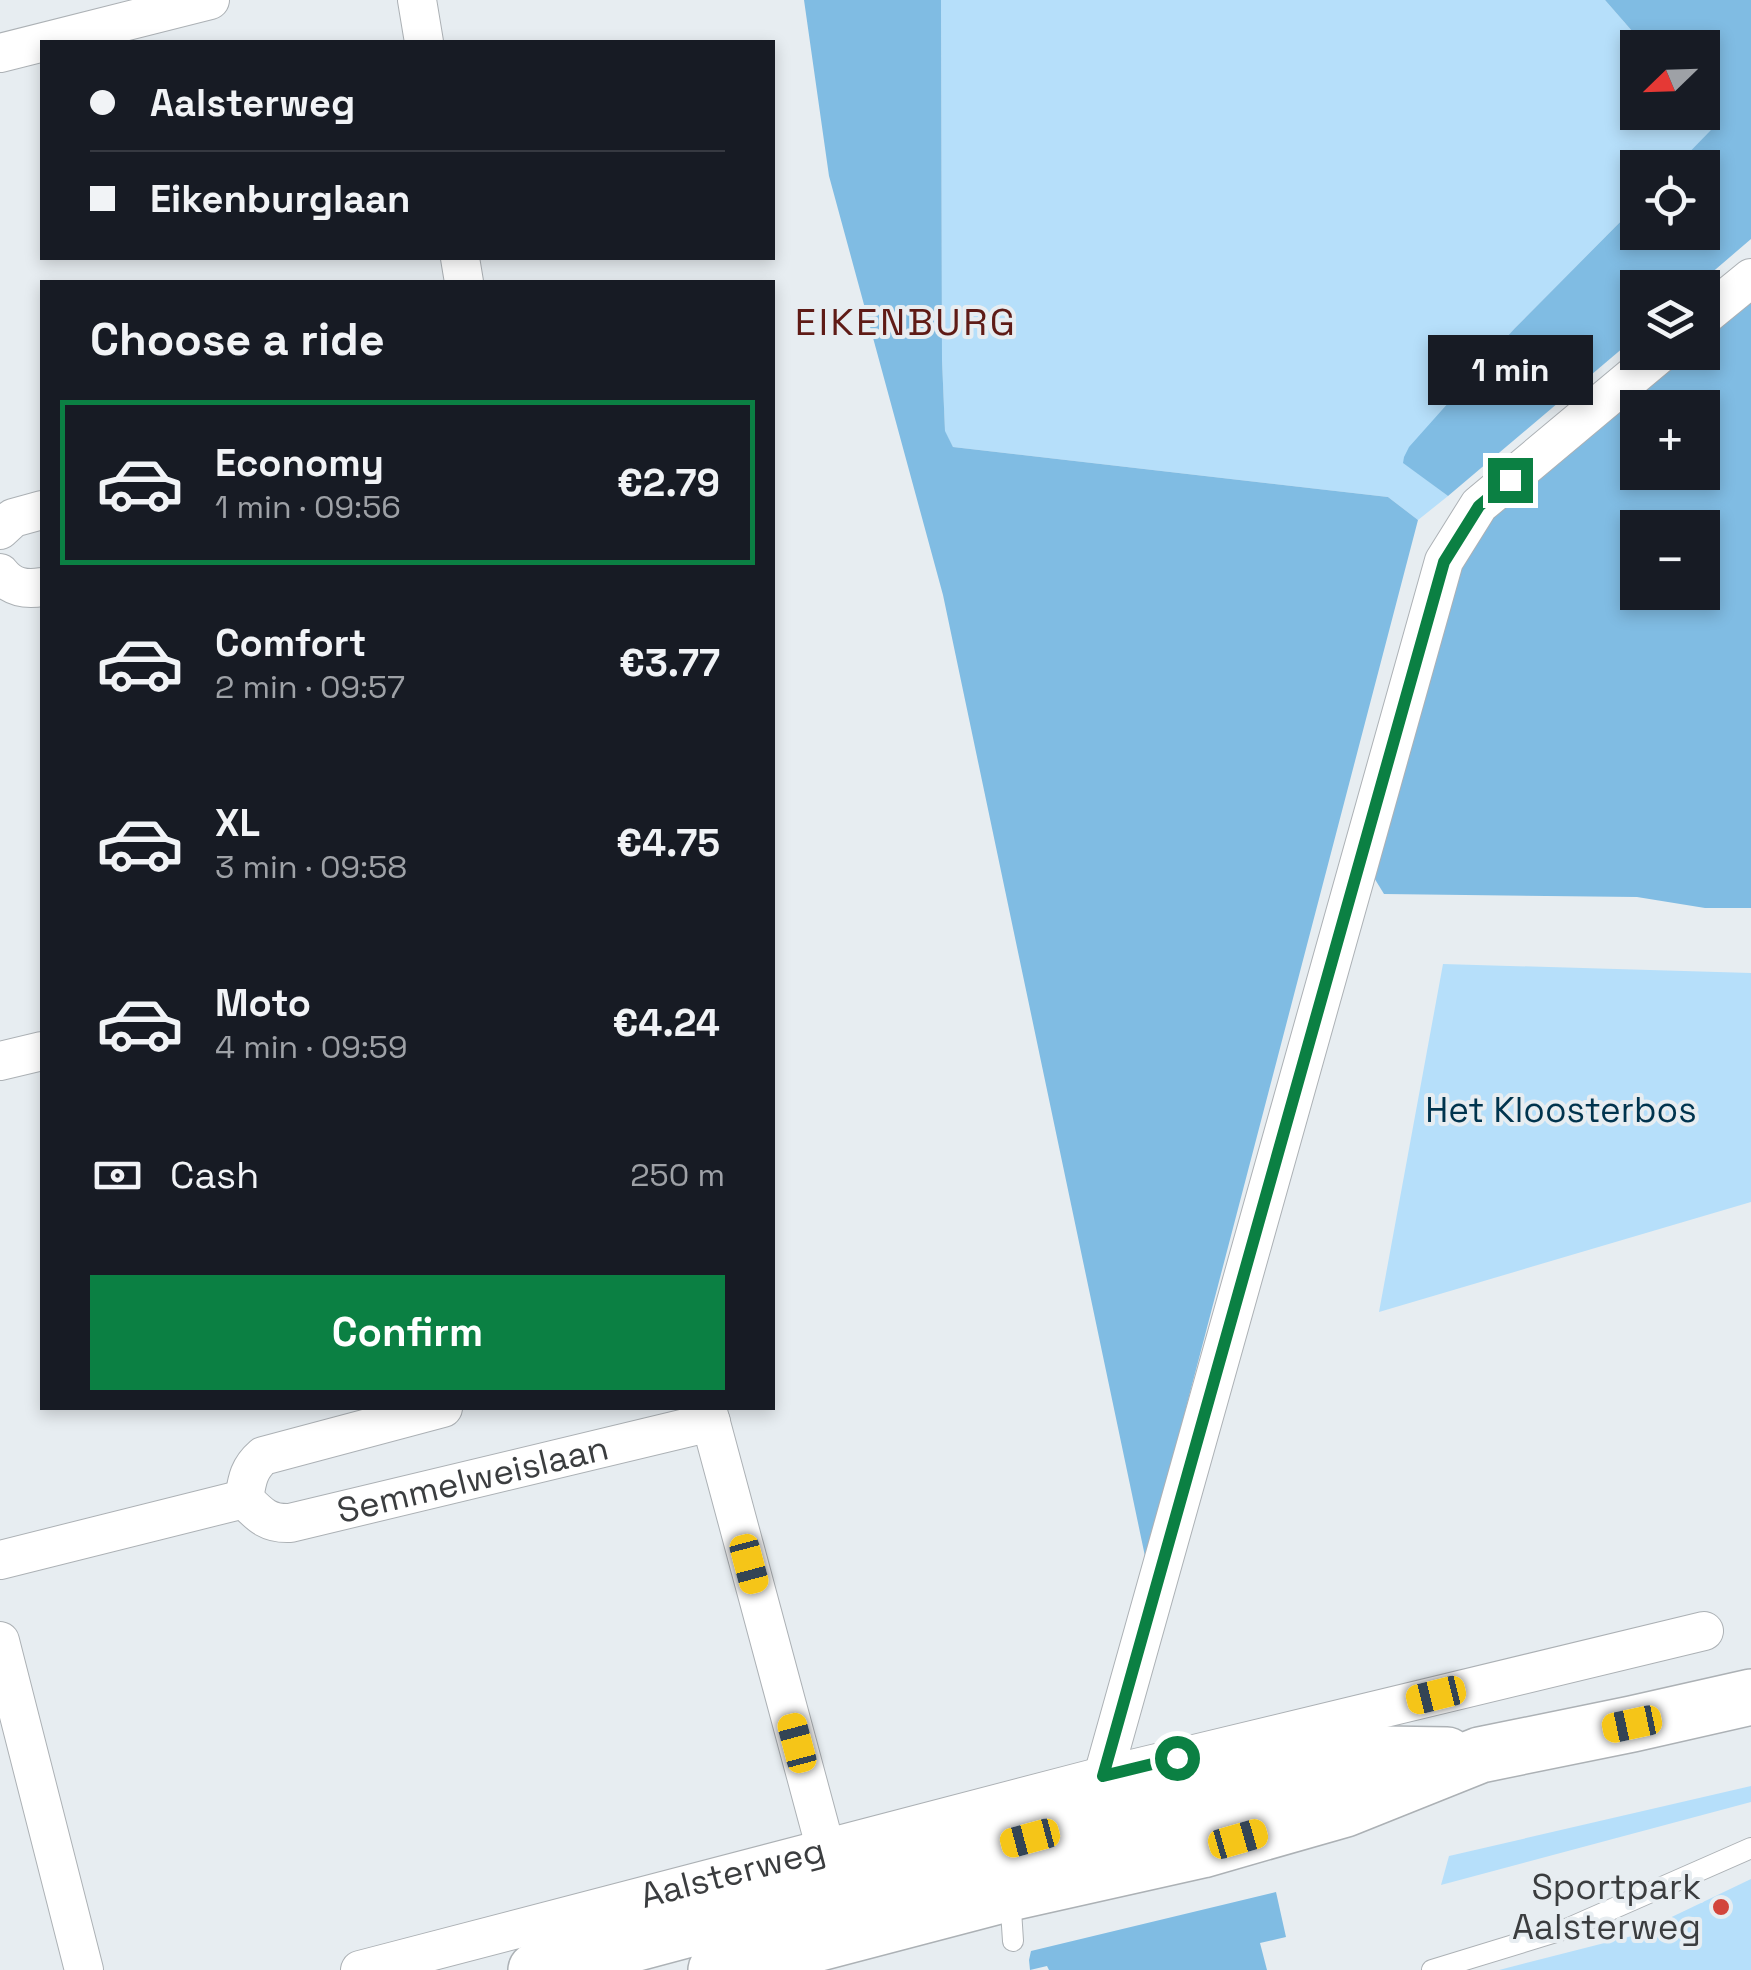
<!DOCTYPE html>
<html lang="en">
<head>
<meta charset="utf-8">
<style>
	:root { --surface:#171b24; --page:#20242c; --text:#f1f3f6; --muted:#9ea1a6; --line:#363941; --accent:#0b8043 }
	body { margin:0; font-family:"Space Grotesk",sans-serif; background:var(--page); color:var(--text); height:100vh; display:flex; flex-direction:column; font-size:38px; white-space:nowrap }
	* { box-sizing:border-box; margin:0 }
	p { font-size:32px; color:var(--muted) }
	.icon { flex:none; width:55px; height:55px; fill:none; stroke:currentColor; stroke-width:2; stroke-linecap:round; stroke-linejoin:round }
	.map { position:relative; flex:1; overflow:hidden }
	.drawer { position:absolute; left:40px; top:280px; width:735px; height:1130px; display:flex; flex-direction:column; background:var(--surface); border-radius:0px; box-shadow:0 5px 15px #0003 }
	.drawer>* { flex:none }
	.top-card { position:absolute; left:40px; top:40px; width:735px; height:220px; border-radius:0px; box-shadow:0 5px 15px #0003; display:grid; align-content:center; height:220px; padding:0 50px; background:var(--surface) }
	.needle { width:65px; rotate:247deg }
	.fabs { position:absolute; left:1620px; top:30px; display:grid; gap:20px }
	.fabs a { display:grid; place-items:center; width:100px; height:100px; border-radius:0px; background:var(--surface); box-shadow:0 5px 15px #0003; font-size:50px }
	.end { position:absolute; width:45px; height:45px; margin:-22px; border:12px solid #0b8043; background:#fff; box-shadow:0 0 0 5px #fff }
	.from { border-radius:50% }
	.bubble { position:absolute; height:70px; border-radius:0px; background:var(--surface); box-shadow:0 5px 15px #0003; font-size:32px; font-weight:600; line-height:70px; text-align:center }
	.car { position:absolute; width:30px; height:60px; margin:-30px -15px; border-radius:12px; box-shadow:0 0 8px 2px #0007; background:linear-gradient(#f5c518 24%,#345 0 40%,#f5c518 0 76%,#345 0 86%,#f5c518 0) }
	.top-card b { display:flex; align-items:center; gap:35px; height:95px; font-size:38px }
	.top-card b+b { border-top:2px solid var(--line) }
	.top-card i { width:25px; height:25px; background:var(--text) }
	ul { padding:0; list-style:none }
	li { display:flex; align-items:center; gap:30px; height:165px; margin:0 20px 15px; padding:0 30px; border:5px solid transparent; border-radius:0px }
	li div { flex:1 }
	li b { display:block; font-size:38px }
	li em { font-style:normal; font-weight:600 }
	li.selected { border-color:var(--accent) }
	li>.icon { width:90px; height:90px; stroke-width:1.5 }
	h2 { padding:0 50px; font-size:45px; line-height:120px }
	.pay { display:flex; align-items:center; gap:25px; height:110px; padding:0 50px; font-size:38px }
	.pay p { margin-inline-start:auto }
	.button { display:flex; gap:20px; margin-top:auto; padding:20px 50px }
	.button a { flex:1; height:115px; border-radius:0px; background:var(--accent); color:#fff; font-size:40px; font-weight:600; line-height:115px; text-align:center }
	.map>svg:first-child { display:block }
</style>
</head>
<body>
<div class="map">
<svg width="1751" height="1970" viewBox="0 0 1751 1970">
	<rect width="100%" height="100%" fill="#e7edf1"/>
	<path fill="#b6dffa" d="M941,0H1605L1646,47L1638,48V112L1698,113L1712,130L1675,167L1638,168L1637,205L1515,328L1404,463L1448,496L1418,520L1388,497L953,447L945,432L942,360Z
		M1443,964L1751,973V1202L1379,1312Z
		M1751,1786V1802L1441,1885L1449,1856Z
		M1751,1879V1970H1499L1632,1936Z"/>
	<path fill="#80bce3" fill-rule="evenodd" d="M804,0H941L942,360L945,431L953,447L1388,497L1418,520L1146,1561L943,595L829,176Z
		M1605,0H1751V239L1695,287L1638,288L1637,336L1448,496L1403,463L1404,457L1409,447L1515,328L1637,205L1638,232H1702V168L1675,167L1711,130L1698,113L1702,112V48L1646,47Z
		M1751,298V908H1705L1637,897L1384,894L1373,876L1456,576L1495,510L1685,353L1702,352L1703,338ZM1638,408H1702V472H1638ZM1638,528H1702V592H1638Z
		M1276,1892L1286,1937L1260,1943L1267,1970H1049L1047,1966L1030,1970L1029,1960L1031,1951Z"/>
	<g fill="none" stroke-linecap="round" stroke-linejoin="round">
		<g stroke="#acb1b5" stroke-width="22">
			<path id="service" d="M1010,1895L1013,1941
				M1432,1970L1569,1928L1751,1848"/>
		</g>
		<g stroke="#acb1b5" stroke-width="40">
			<g id="minor">
				<path d="M417,0L424,42"/>
				<path d="M0,53L210,0"/>
				<path d="M460,258L464,282"/>
				<path d="M1702,318L1751,278"/>
				<path d="M0,530L13,518L42,510"/>
				<path d="M0,573C11,587 25,590 42,587"/>
				<path d="M0,1061L42,1051"/>
				<path d="M707,1408L826,1850"/>
				<path id="s1" d="M244,1499C259,1514 267,1524 290,1523L711,1422"/>
				<path d="M244,1499C247,1481 248,1469 263,1456L443,1408"/>
				<path d="M0,1560L244,1499"/>
				<path d="M0,1641L84,1970"/>
				<path d="M1113,1837L1107,1817L1103,1776L1444,561L1479,505L1662,352"/>
				<path id="s2" d="M360,1970L1103,1776L1704,1631"/>
			</g>
		</g>
		<g stroke="#acb1b5" stroke-width="58">
			<path id="secondary" d="M536,1970L1107,1817L1324,1763L1383,1754L1447,1755
				M716,1970L1010,1893L1202,1850L1345,1809L1480,1755L1632,1724L1751,1697"/>
		</g>
		<use href="#service" stroke="#fff" stroke-width="20"/>
		<use href="#minor" stroke="#fff" stroke-width="38"/>
		<use href="#secondary" stroke="#fff" stroke-width="55"/>
	</g>
	<g fill="none" stroke-linecap="round" stroke-linejoin="round">
		<path stroke="#0b8043" stroke-width="12" d="M1177,1758L1103,1776L1444,562L1479,506L1510,480"/>
	</g>
	<circle fill="#d2443b" stroke="#e7edf1" stroke-width="4" cx="1721" cy="1907" r="10"/>
	<g text-anchor="middle" dominant-baseline="central" stroke-width="8" stroke-linejoin="round" paint-order="stroke">
		<g font-size="35" fill="#00344e" stroke="#e7edf1">
			<text x="1561" y="1110">Het Kloosterbos</text>
		</g>
		<g font-size="35" fill="#3b3d3f" stroke="#e7edf1">
			<text stroke="none"><textPath href="#s1" startOffset="242">Semmelweislaan</textPath></text>
			<text stroke="none"><textPath href="#s2" startOffset="385">Aalsterweg</textPath></text>
		</g>
		<g font-size="35" fill="#3b3d3f" stroke="#e7edf1" text-anchor="end">
			<text x="1701" y="1887">Sportpark<tspan x="1701" dy="40">Aalsterweg</tspan></text>
		</g>
		<g font-size="38" letter-spacing="2.5" fill="#5f1b16" stroke="#e7edf1">
			<text x="906" y="322">EIKENBURG</text>
		</g>
	</g>
</svg>
<div class="fabs">
<a><svg class="needle" viewBox="-14 -14 28 28"><path d="M0-13l5 13h-10z" fill="#e53935"/><path d="M0 13l5-13h-10z" fill="#9ea1a6"/></svg></a>
<a><svg class="icon" aria-label="locate" viewBox="0 0 24 24"><circle cx="12" cy="12" r="6"/><path d="M12 2v4M12 18v4M2 12h4M18 12h4"/></svg></a>
<a><svg class="icon" aria-label="layers" viewBox="0 0 24 24"><path d="M12 4l9 5-9 5-9-5zM3 14l9 5 9-5"/></svg></a>
<a>+</a>
<a>−</a>
</div>
<i class="end from" style="left:1177px;top:1758px"></i>
<i class="end" style="left:1510px;top:480px"></i>
<div class="bubble" style="left:1428px;top:335px;width:165px">1 min</div>
<i class="car" style="left:749px;top:1564px;rotate:165deg"></i>
<i class="car" style="left:1436px;top:1695px;rotate:256deg"></i>
<i class="car" style="left:1632px;top:1724px;rotate:258deg"></i>
<i class="car" style="left:797px;top:1743px;rotate:345deg"></i>
<i class="car" style="left:1030px;top:1838px;rotate:255deg"></i>
<i class="car" style="left:1238px;top:1839px;rotate:74deg"></i>
<div class="top-card">
<b><i class="from"></i>Aalsterweg</b>
<b><i></i>Eikenburglaan</b>
</div>
<section class="drawer">
<h2>Choose a ride</h2>
<ul>
<li class="selected"><svg class="icon" aria-label="car" viewBox="0 0 24 24"><path d="M5 17H2v-5l4-1 3-4h7l3 4 3 1v5h-3M9 17h6M6 11h13"/><circle cx="7" cy="17" r="2"/><circle cx="17" cy="17" r="2"/></svg><div><b>Economy</b><p>1 min · 09:56</p></div><em>€2.79</em></li>
<li><svg class="icon" aria-label="car" viewBox="0 0 24 24"><path d="M5 17H2v-5l4-1 3-4h7l3 4 3 1v5h-3M9 17h6M6 11h13"/><circle cx="7" cy="17" r="2"/><circle cx="17" cy="17" r="2"/></svg><div><b>Comfort</b><p>2 min · 09:57</p></div><em>€3.77</em></li>
<li><svg class="icon" aria-label="car" viewBox="0 0 24 24"><path d="M5 17H2v-5l4-1 3-4h7l3 4 3 1v5h-3M9 17h6M6 11h13"/><circle cx="7" cy="17" r="2"/><circle cx="17" cy="17" r="2"/></svg><div><b>XL</b><p>3 min · 09:58</p></div><em>€4.75</em></li>
<li><svg class="icon" aria-label="car" viewBox="0 0 24 24"><path d="M5 17H2v-5l4-1 3-4h7l3 4 3 1v5h-3M9 17h6M6 11h13"/><circle cx="7" cy="17" r="2"/><circle cx="17" cy="17" r="2"/></svg><div><b>Moto</b><p>4 min · 09:59</p></div><em>€4.24</em></li>
</ul>
<div class="pay"><svg class="icon" aria-label="cash" viewBox="0 0 24 24"><path d="M3 7h18v10H3z"/><circle cx="12" cy="12" r="2"/></svg>Cash<p>250 m</p></div>
<div class="button"><a>Confirm</a></div>
</section>
</div>
</body>
</html>
